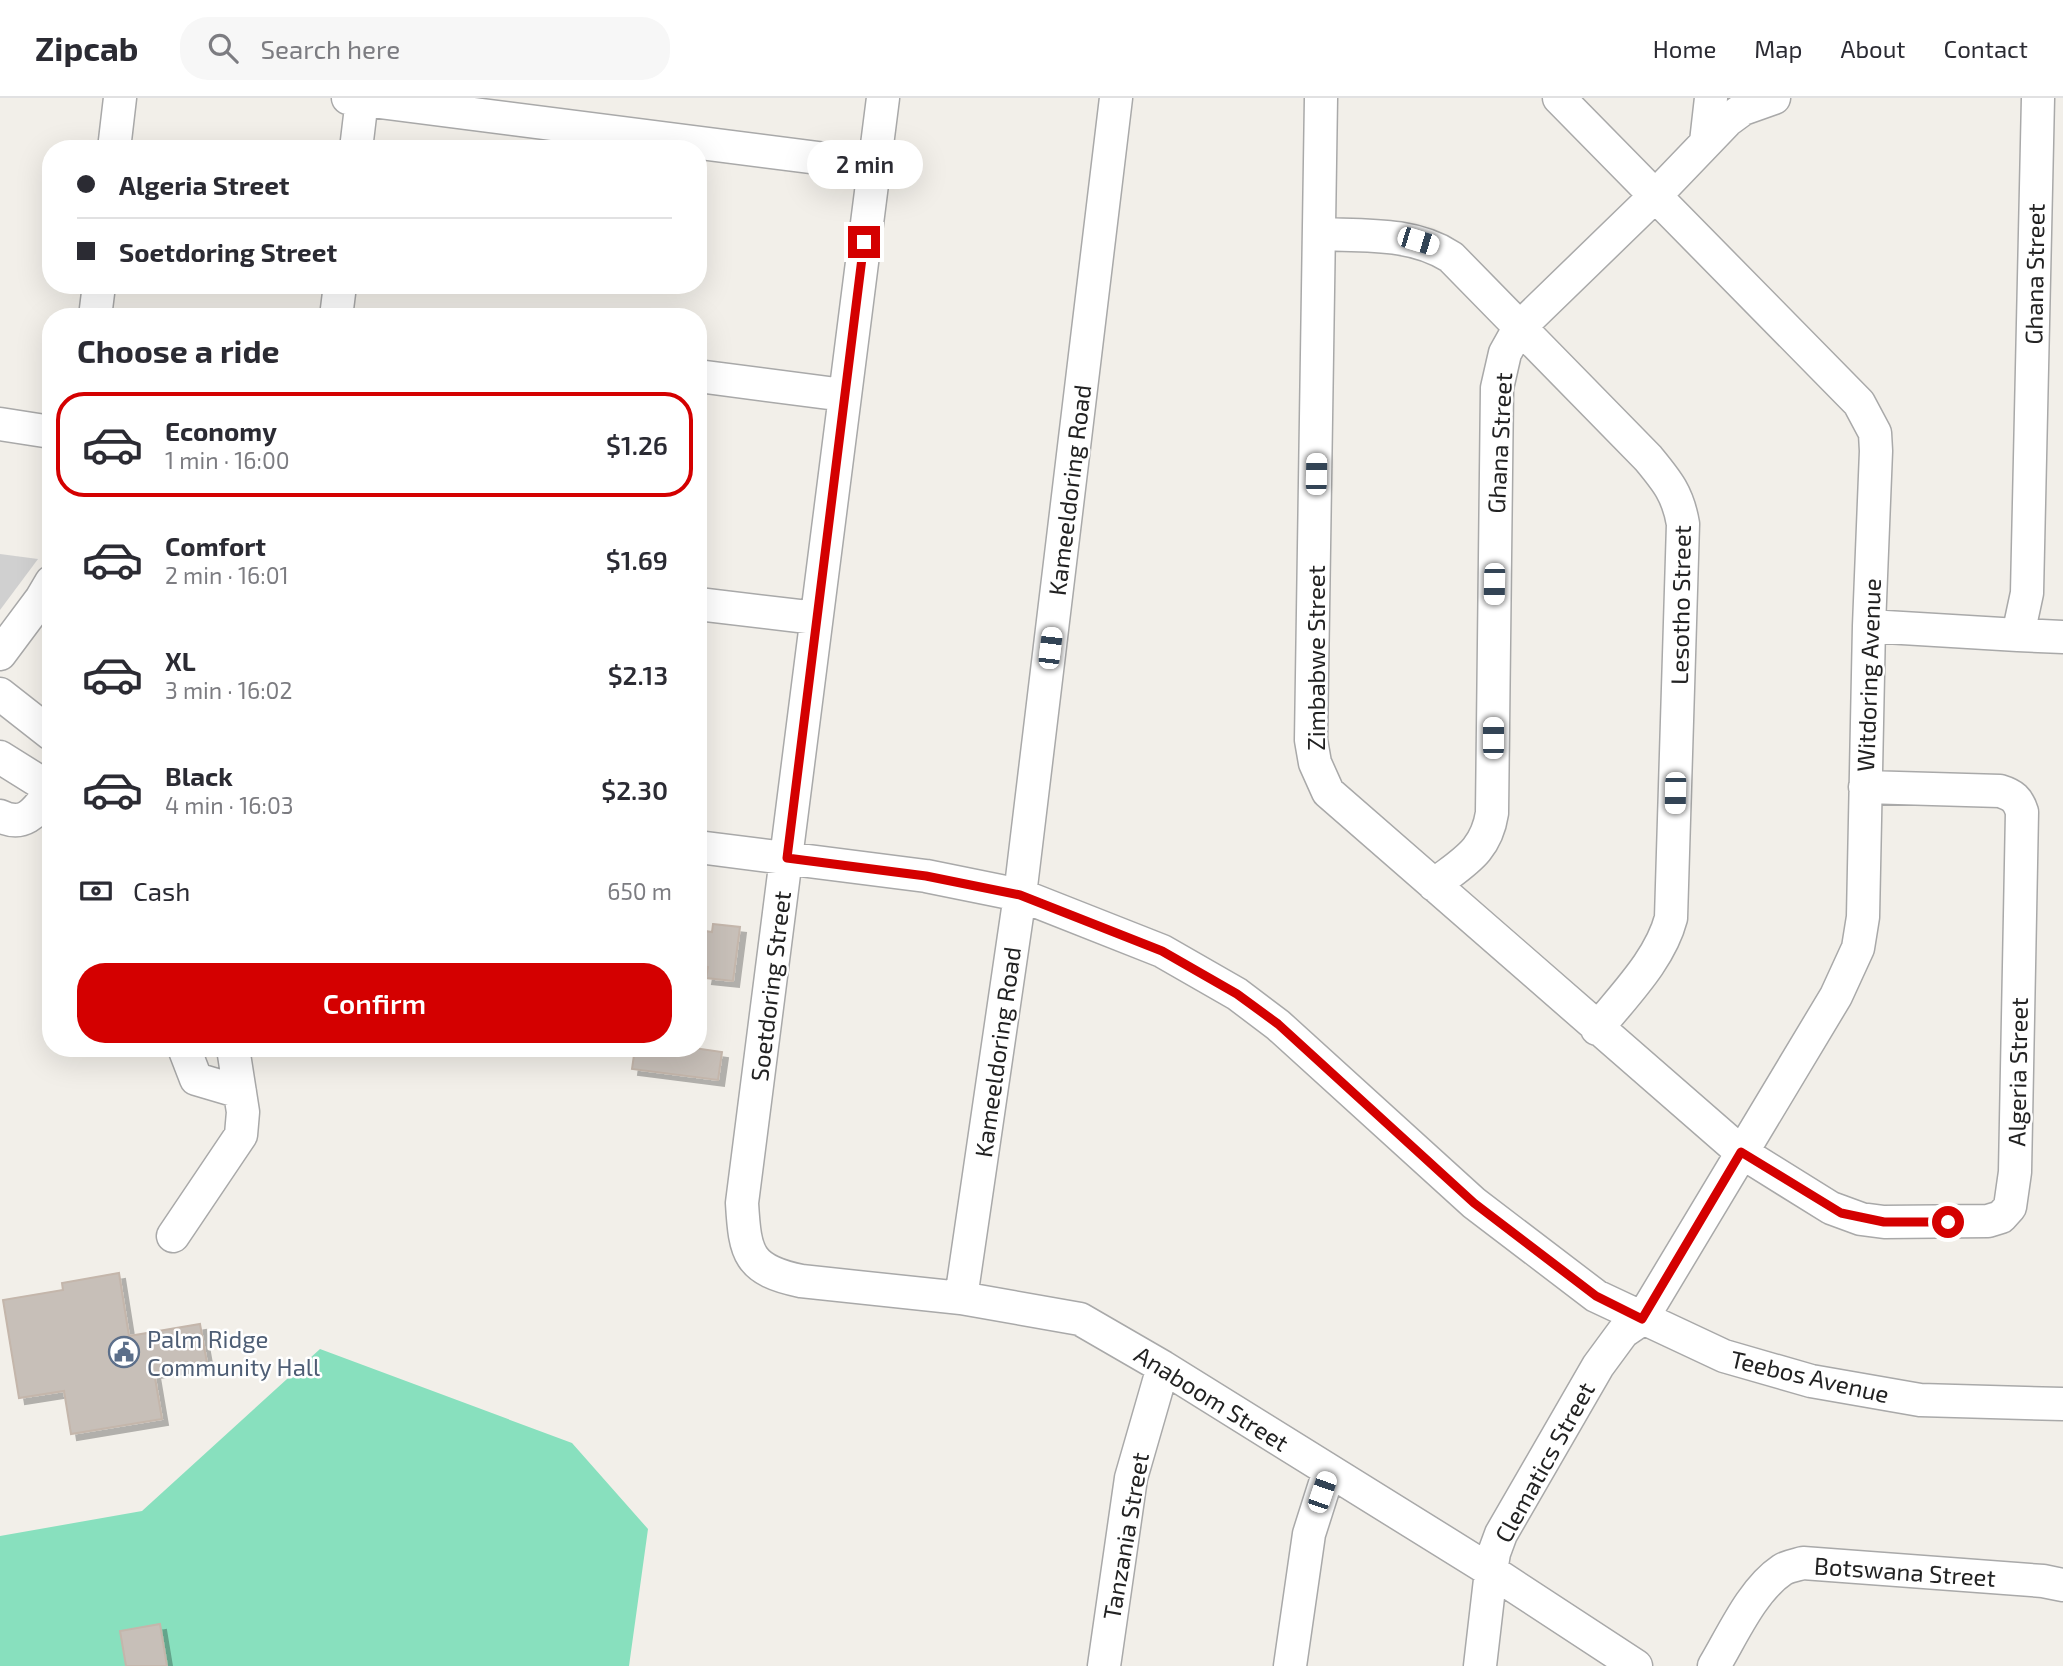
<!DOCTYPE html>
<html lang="en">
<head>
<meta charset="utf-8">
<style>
	:root { --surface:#fff; --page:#f7f7f7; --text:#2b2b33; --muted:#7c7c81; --line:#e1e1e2; --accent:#d40000 }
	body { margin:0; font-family:"Exo 2",sans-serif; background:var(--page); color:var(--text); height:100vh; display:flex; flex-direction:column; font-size:26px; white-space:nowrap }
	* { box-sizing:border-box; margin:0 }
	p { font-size:23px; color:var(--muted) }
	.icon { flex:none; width:38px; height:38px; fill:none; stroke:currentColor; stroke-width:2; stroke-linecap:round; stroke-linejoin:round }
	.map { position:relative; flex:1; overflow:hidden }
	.side { position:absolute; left:42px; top:210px; width:665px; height:749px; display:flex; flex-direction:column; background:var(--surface); border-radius:28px; box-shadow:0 7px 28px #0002 }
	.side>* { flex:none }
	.top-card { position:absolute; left:42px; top:42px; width:665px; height:154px; border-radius:28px; box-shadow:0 7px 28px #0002; display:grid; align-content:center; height:154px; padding:0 35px; background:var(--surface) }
	.end { position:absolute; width:32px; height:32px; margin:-16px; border:9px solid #d40000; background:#fff; box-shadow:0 0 0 4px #fff }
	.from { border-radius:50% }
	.bubble { position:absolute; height:49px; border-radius:24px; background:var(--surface); box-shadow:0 7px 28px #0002; font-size:23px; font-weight:600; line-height:49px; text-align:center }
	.car { position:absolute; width:21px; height:42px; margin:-21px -10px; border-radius:9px; box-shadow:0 0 5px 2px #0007; background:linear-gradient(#fff 24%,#345 0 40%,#fff 0 76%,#345 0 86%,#fff 0) }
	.top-card b { display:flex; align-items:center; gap:24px; height:66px; font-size:26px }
	.top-card b+b { border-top:2px solid var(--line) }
	.top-card i { width:18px; height:18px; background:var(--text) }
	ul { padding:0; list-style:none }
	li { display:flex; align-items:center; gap:21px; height:105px; margin:0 14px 10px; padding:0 21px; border:4px solid transparent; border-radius:28px }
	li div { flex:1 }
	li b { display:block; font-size:26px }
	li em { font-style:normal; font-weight:600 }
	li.selected { border-color:var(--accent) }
	li>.icon { width:63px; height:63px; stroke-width:1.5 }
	h2 { padding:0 35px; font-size:32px; line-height:84px }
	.pay { display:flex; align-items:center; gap:18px; height:77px; padding:0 35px; font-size:26px }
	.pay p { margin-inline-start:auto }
	.button { display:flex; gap:14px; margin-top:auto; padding:14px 35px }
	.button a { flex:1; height:80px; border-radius:28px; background:var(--accent); color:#fff; font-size:28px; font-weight:600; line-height:80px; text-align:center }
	header { display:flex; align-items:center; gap:42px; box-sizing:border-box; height:98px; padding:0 35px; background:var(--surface); border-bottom:2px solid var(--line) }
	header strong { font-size:33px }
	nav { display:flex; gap:38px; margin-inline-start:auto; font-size:24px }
	.search { width:490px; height:63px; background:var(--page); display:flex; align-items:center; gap:18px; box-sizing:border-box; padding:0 24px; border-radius:28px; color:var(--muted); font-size:26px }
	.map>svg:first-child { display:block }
</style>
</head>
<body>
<header>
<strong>Zipcab</strong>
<div class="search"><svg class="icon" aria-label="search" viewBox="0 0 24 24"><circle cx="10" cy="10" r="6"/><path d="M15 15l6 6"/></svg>Search here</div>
<nav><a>Home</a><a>Map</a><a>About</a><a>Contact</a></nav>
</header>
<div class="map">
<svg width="2063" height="1568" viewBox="0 0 2063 1568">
	<defs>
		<filter id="shadow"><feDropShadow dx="6" dy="6" stdDeviation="0" flood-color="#0004"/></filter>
	</defs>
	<rect width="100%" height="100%" fill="#f2efe9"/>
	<path fill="#d0d0d0" d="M0,456L38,461L0,512Z"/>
	<path fill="#88e0be" d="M320,1251L572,1345L648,1431L629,1568H0V1438L142,1413Z"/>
	<path fill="#c7bfb8" stroke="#c4b6ab" stroke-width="2" filter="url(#shadow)" d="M713,826L740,829L733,883L706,880L708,869L698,867V832L712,834Z
		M635,950H694L722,954L718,982L632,971Z
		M119,1175L129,1238L200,1226L207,1265L154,1274L162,1321L71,1336L64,1293L19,1300L3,1202L63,1192L62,1185Z
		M160,1526L167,1568H126L120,1533Z"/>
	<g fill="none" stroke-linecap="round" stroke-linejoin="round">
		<g stroke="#a9a9a9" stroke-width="35">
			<path id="minor" d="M348,0L873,67
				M883,0L742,1105C745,1156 748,1172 801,1183L961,1200L1080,1221L1163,1269L1491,1473L1636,1568
				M1321,0L1311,642L1315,665L1328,694L1741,1054L1831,1110L1861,1121L1884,1124L1988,1123L2001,1119L2010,1109L2015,1074L2022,714C2018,701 2013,697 2000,693L1865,689
				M1706,44L1711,0
				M114,51L120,0
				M356,51L362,1
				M1319,136C1364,138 1413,134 1451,159L1648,360C1667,383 1678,396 1683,426L1671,820C1660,862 1624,897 1597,931
				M95,219L99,187
				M336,219L340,187
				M698,278L844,297
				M0,326L51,334
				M698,506L816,520
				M1869,528L2018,537L2027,495L2038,0
				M2018,537L2063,539
				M0,556L41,501L51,484
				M0,596L51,636
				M0,659L51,691
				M0,718C26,731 37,711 51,693
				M698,749L926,778L1020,797L1162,853L1237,896L1278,927L1474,1105L1596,1198L1724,1258L1811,1283L1920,1302L2063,1306
				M1434,787C1463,764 1486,754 1492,715L1497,290L1505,255L1519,230L1656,97L1728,22L1743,11L1774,0
				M184,950L196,981L240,994
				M173,1138L241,1037L243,1014L233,950
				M961,1200L1020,797L1116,0
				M1104,1568L1131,1380L1163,1269
				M1290,1568L1309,1436L1329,1373
				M1480,1568L1491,1473L1494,1455L1501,1436L1598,1268L1623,1234L1642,1221L1836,898L1858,850L1863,819L1869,528L1876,353L1875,335L1859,305L1559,0
				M1714,1568C1732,1538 1752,1492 1782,1472C1788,1468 1796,1467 1803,1465L2043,1483L2063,1487"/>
		</g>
		<use href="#minor" stroke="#fff" stroke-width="32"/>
	</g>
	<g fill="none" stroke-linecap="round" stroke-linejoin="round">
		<path stroke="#d40000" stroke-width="9" d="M864,144L787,760L926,778L1020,797L1162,853L1237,896L1278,926L1474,1105L1596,1198L1642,1221L1741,1054L1841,1115L1884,1124H1948"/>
	</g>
	<defs>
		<g id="civic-ring" transform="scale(1.575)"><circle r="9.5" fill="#fff" stroke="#5c6f8a" stroke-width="1.5"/><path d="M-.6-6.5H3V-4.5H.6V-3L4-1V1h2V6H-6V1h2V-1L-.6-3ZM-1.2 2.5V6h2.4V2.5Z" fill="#5c6f8a"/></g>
	</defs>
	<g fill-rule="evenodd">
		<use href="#civic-ring" x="124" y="1254"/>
	</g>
	<g text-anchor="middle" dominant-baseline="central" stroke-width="5" stroke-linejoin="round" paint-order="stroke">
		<g font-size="24" fill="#222" stroke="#fff">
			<text transform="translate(2034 176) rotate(-89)">Ghana Street</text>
			<text transform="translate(1499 345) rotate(-87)">Ghana Street</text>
			<text transform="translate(1069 392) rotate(-83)">Kameeldoring Road</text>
			<text transform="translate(1680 507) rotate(-89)">Lesotho Street</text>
			<text transform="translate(1315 560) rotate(-90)">Zimbabwe Street</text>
			<text transform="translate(1868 577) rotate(-88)">Witdoring Avenue</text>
			<text transform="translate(770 888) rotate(-83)">Soetdoring Street</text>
			<text transform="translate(997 954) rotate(-82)">Kameeldoring Road</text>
			<text transform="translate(2017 974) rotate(-89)">Algeria Street</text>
			<text transform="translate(1810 1278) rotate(13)">Teebos Avenue</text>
			<text transform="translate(1212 1300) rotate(32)">Anaboom Street</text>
			<text transform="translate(1544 1364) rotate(-61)">Clematics Street</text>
			<text transform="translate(1125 1438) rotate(-80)">Tanzania Street</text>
			<text transform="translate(1905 1473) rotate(4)">Botswana Street</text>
		</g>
		<g font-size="24" fill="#4e5e75" stroke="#fff" text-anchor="start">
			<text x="147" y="1240">Palm Ridge<tspan x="147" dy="28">Community Hall</tspan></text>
		</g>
	</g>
</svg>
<i class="end from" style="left:1948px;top:1124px"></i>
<i class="end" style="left:864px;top:144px"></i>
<div class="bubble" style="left:807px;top:42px;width:116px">2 min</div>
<i class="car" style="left:1418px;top:143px;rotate:107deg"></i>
<i class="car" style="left:1316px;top:376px;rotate:1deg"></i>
<i class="car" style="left:1494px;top:486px;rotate:181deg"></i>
<i class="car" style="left:1050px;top:550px;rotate:7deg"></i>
<i class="car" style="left:1493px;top:640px;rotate:0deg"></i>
<i class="car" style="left:1675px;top:695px;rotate:181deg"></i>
<i class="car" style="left:1322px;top:1394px;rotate:19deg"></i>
<div class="top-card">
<b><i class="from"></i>Algeria Street</b>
<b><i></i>Soetdoring Street</b>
</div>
<section class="side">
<h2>Choose a ride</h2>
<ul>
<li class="selected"><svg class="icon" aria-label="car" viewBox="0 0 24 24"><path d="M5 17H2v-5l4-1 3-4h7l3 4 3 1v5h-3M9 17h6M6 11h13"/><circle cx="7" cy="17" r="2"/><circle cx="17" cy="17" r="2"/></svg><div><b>Economy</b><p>1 min · 16:00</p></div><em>$1.26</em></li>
<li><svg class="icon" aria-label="car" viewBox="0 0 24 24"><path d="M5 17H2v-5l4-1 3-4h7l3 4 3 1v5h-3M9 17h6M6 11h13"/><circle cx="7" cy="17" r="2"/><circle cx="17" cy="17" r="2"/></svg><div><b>Comfort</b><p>2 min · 16:01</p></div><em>$1.69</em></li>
<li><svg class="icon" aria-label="car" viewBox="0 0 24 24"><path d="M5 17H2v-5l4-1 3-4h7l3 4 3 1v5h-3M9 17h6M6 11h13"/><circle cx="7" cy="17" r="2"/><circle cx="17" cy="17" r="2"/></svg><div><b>XL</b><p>3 min · 16:02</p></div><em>$2.13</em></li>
<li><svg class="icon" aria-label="car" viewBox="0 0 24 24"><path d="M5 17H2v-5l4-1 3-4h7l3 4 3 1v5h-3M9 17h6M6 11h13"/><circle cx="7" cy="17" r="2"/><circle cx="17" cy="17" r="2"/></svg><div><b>Black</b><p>4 min · 16:03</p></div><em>$2.30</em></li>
</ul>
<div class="pay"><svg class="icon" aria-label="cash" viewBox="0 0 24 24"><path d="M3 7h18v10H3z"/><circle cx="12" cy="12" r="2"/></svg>Cash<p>650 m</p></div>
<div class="button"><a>Confirm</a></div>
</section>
</div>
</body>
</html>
